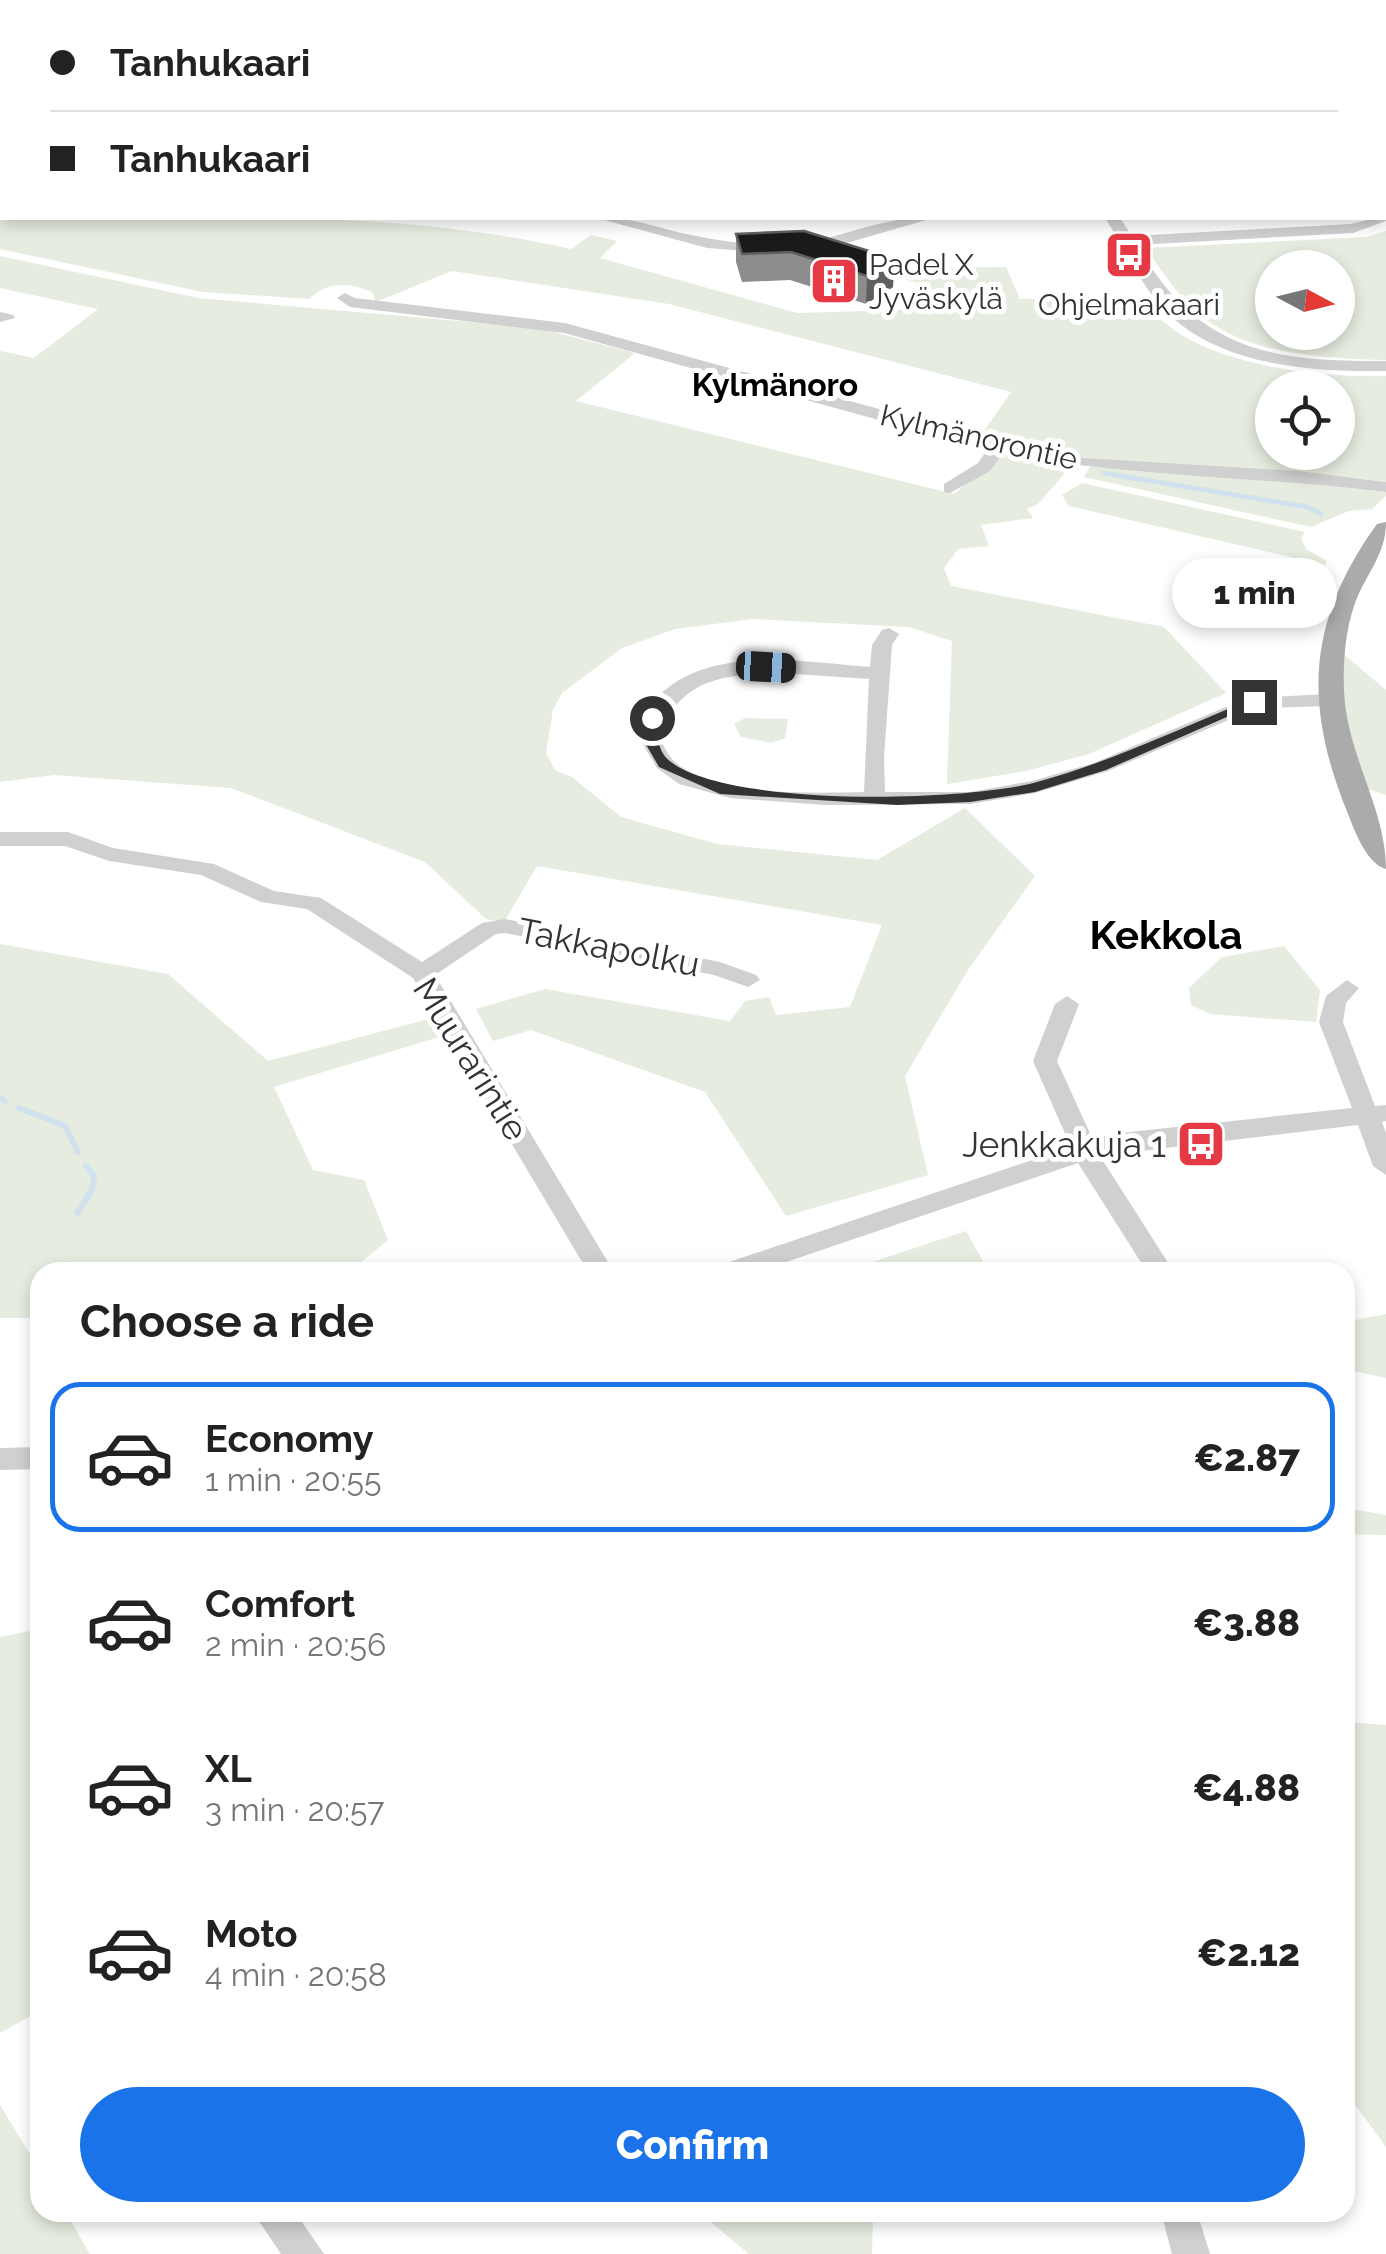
<!DOCTYPE html>
<html lang="en">
<head>
<meta charset="utf-8">
<style>
	:root { --surface:#fff; --page:#f6f6f6; --text:#222; --muted:#767676; --line:#e0e0e0; --accent:#1a73e8 }
	body { margin:0; font-family:Raleway,sans-serif; background:var(--page); color:var(--text); height:100vh; display:flex; flex-direction:column; font-size:38px; white-space:nowrap }
	* { box-sizing:border-box; margin:0 }
	p { font-size:32px; color:var(--muted) }
	.icon { flex:none; width:55px; height:55px; fill:none; stroke:currentColor; stroke-width:2; stroke-linecap:round; stroke-linejoin:round }
	.map { position:relative; flex:1; overflow:hidden }
	.side { position:absolute; left:30px; top:1262px; width:1325px; height:960px; display:flex; flex-direction:column; background:var(--surface); border-radius:30px; box-shadow:0 5px 15px #0003 }
	.side>* { flex:none }
	.hud { position:absolute; left:0px; top:0px; width:1388px; height:220px; box-shadow:0 5px 15px #0003; display:grid; align-content:center; height:220px; padding:0 50px; background:var(--surface) }
	.needle { width:65px; rotate:97deg }
	.fabs { position:absolute; left:1255px; top:250px; display:grid; gap:20px }
	.fabs a { display:grid; place-items:center; width:100px; height:100px; border-radius:50%; background:var(--surface); box-shadow:0 5px 15px #0003; font-size:50px }
	.end { position:absolute; width:45px; height:45px; margin:-22px; border:12px solid #333; background:#fff; box-shadow:0 0 0 5px #fff }
	.from { border-radius:50% }
	.bubble { position:absolute; height:70px; border-radius:35px; background:var(--surface); box-shadow:0 5px 15px #0003; font-size:32px; font-weight:800; line-height:70px; text-align:center }
	.car { position:absolute; width:30px; height:60px; margin:-30px -15px; border-radius:12px; box-shadow:0 0 8px 2px #0007; background:linear-gradient(#222 24%,#8ab4d8 0 40%,#222 0 76%,#8ab4d8 0 86%,#222 0) }
	.hud b { display:flex; align-items:center; gap:35px; height:95px; font-size:38px }
	.hud b+b { border-top:2px solid var(--line) }
	.hud i { width:25px; height:25px; background:var(--text) }
	ul { padding:0; list-style:none }
	li { display:flex; align-items:center; gap:30px; height:150px; margin:0 20px 15px; padding:0 30px; border:5px solid transparent; border-radius:30px }
	li div { flex:1 }
	li b { display:block; font-size:38px }
	li em { font-style:normal; font-weight:800 }
	li.current { border-color:var(--accent) }
	li>.icon { width:90px; height:90px; stroke-width:1.5 }
	h2 { padding:0 50px; font-size:45px; line-height:120px }
	.primary-button { display:flex; gap:20px; margin-top:auto; padding:20px 50px }
	.primary-button a { flex:1; height:115px; border-radius:60px; background:var(--accent); color:#fff; font-size:40px; font-weight:800; line-height:115px; text-align:center }
	.map>svg:first-child { display:block }
</style>
</head>
<body>
<div class="map">
<svg width="1386" height="2254" viewBox="0 0 1386 2254">
	<rect width="100%" height="100%" fill="#fff"/>
	<path fill="#e6ecdf" fill-rule="evenodd" d="M128,0H1255L1261,2H123Z
		M0,142L2,218C191,218 386,207 571,249L591,235L617,241L600,258L797,313L900,310L931,287L905,279L925,268L1006,267L1020,299L1143,297C1180,364 1317,378 1386,376V482C1251,463 1111,474 980,437L1011,392L669,304L452,271L376,302L372,292C350,282 327,281 309,299L203,292L0,249ZM1272,388H1338V452H1272Z
		M1386,231V360C1320,358 1237,355 1188,304C1172,287 1159,266 1145,248L1367,237ZM1272,268H1338V332H1272Z
		M0,256L198,298L538,328L635,353L576,401L954,494L1003,452L1071,466L1038,504L1027,509L1033,518L981,525L989,546L958,549L944,568L951,586L1164,627L1226,693L1089,754L1026,771L947,784L952,641L909,627L753,619L675,629L622,648L562,693L553,710L546,753L555,770L572,777L621,817L717,844L877,860L965,808L1035,876L968,970L905,1076L928,1175L786,1216L705,1092L531,1030L493,1041L476,1009L545,989L730,1021L745,1001L769,997L776,1015L850,1007L882,925L537,866L504,922L486,919L425,862L231,788L54,775L0,782V351L34,358L98,309L0,288Z
		M1090,466L1219,473L1386,492V496L1372,509L1349,511L1311,527L1084,477Z
		M1082,483L1305,532L1301,538L1307,550L1327,561L1325,565L1069,506L1062,495Z
		M1341,652L1386,690V795L1359,786L1341,700Z
		M745,718L788,719L785,738L771,743L741,737L734,724Z
		M0,944L168,974L268,1061L437,1017L446,1035L274,1087L313,1170L364,1180L388,1240L349,1272H40V1318H0Z
		M1284,946L1320,990L1316,1022L1210,1014L1191,1005L1189,988L1222,957Z
		M966,1231L989,1272L845,1271Z
		M1386,1314V1378L1345,1369V1322Z
		M1345,1508L1386,1515V1535L1345,1534Z
		M40,1629V2011L0,2033V1637Z
		M1345,1722L1386,1725V2147L1345,2091Z
		M0,2105L40,2171V2212L66,2213L90,2254H0Z
		M700,2213H873L872,2254H749Z"/>
	<g fill="none" stroke-linecap="round" stroke-linejoin="round">
		<path stroke="#cfe2ee" stroke-width="5" d="M1103,473L1307,507L1321,514"/>
		<path stroke="#cfe2ee" stroke-width="6" d="M0,1098L5,1101
			M19,1108L65,1126L78,1152
			M77,1213L92,1190L94,1176L86,1166"/>
		<path fill="#d0d0d0" fill-rule="evenodd" d="M0,103H2V112H0Z
			M1386,215V221L1353,233L1137,245C1198,351 1271,362 1386,361V371C1309,372 1212,366 1158,303C1137,277 1123,246 1105,218H1120L1132,236L1351,224Z
			M597,218C626,216 653,226 681,233C714,240 747,245 781,245C834,244 880,214 933,218L826,249L786,254L707,248Z
			M345,293L355,298L565,323L1000,442L1084,458L1298,471L1386,482V492C1258,476 1129,477 1003,453L990,471L950,493L944,492V484L978,463L987,450L564,333L350,307L337,298Z
			M0,312L13,315L15,318L0,322Z
			M889,628L899,634L892,645L884,757L885,792H970L1032,781L1094,763L1247,698L1329,694L1339,700L1329,706L1257,708L1108,771L1035,793L970,804L825,805L730,798L679,784L657,768L638,736C642,725 646,710 654,701C705,643 803,662 870,667L872,645L882,630ZM781,673L869,679L864,792C812,793 716,797 675,762C668,756 663,744 658,736C683,677 722,675 781,673Z
			M0,832H68L113,848L214,864L274,891L321,898L422,962L482,923L505,919L720,962L756,975L760,980L748,987L714,975L505,933L496,934L435,975L614,1272H588L413,978L307,909L261,902L201,875L109,861L65,846H0Z
			M1347,980L1359,988L1346,1003L1343,1022L1375,1106L1386,1105V1121L1382,1122L1386,1133V1175L1373,1166L1358,1125L1100,1156L1174,1272H1147L1078,1163L757,1272H716L720,1265L1071,1147L1033,1061L1055,1004L1067,996L1079,1004L1057,1061L1093,1140L1111,1134L1352,1108L1319,1022L1326,996Z
			M40,1447V1469L0,1470V1448Z
			M253,2212H295L324,2254H281Z
			M1161,2212H1197L1210,2254H1172Z"/>
		<path fill="#ababab" fill-rule="evenodd" d="M1275,0H1296L1297,2H1276Z
			M1385,46H1386V57H1385Z
			M1386,522C1386,556 1365,574 1354,606C1345,633 1343,663 1344,690C1346,754 1386,808 1386,869C1367,864 1355,832 1348,814C1303,704 1307,621 1377,524Z"/>
	</g>
	<path fill="#8c8c8c" d="M804,231L893,287L866,304L790,280L742,282L736,262V234Z"/>
	<path fill="#5f5f5f" d="M895,259L893,287L866,304L867,276Z"/>
	<path fill="#1a1a1a" stroke="#5f5f5f" stroke-width="2.5" d="M804,231L895,259L867,276L791,252L742,254L736,234Z"/>
	<path fill="#333" d="M1249,700L1261,702L1106,770L1035,792L970,802L897,805L720,794L659,767L641,736L647,715H656C659,731 654,749 671,762C730,807 965,802 1037,782C1110,762 1179,729 1249,700Z"/>
	<defs>
		<g id="bus-square" transform="scale(2.5)"><rect x="-9" y="-9" width="18" height="18" rx="4" fill="#e63946" stroke="#fff"/><path d="M-5-6H5V4H4V6H2V4H-2V6H-4V4H-5ZM-3.5-4V0h7V-4ZM-3.5 1.2v1.5H-2V1.2ZM2 1.2v1.5H3.5V1.2Z" fill="#fff"/></g>
		<g id="building-square" transform="scale(2.5)"><rect x="-9" y="-9" width="18" height="18" rx="4" fill="#e63946" stroke="#fff"/><path d="M-4-6H4V6H1V3H-1V6H-4ZM-2.5-4.3h1.7v1.8h-1.7ZM.8-4.3h1.7v1.8H.8ZM-2.5-1h1.7V.8h-1.7ZM.8-1h1.7V.8H.8Z" fill="#fff"/></g>
	</defs>
	<g fill-rule="evenodd">
		<use href="#bus-square" x="1129" y="255"/>
		<use href="#building-square" x="834" y="281"/>
		<use href="#bus-square" x="1201" y="1144"/>
	</g>
	<g text-anchor="middle" dominant-baseline="central" stroke-width="10" stroke-linejoin="round" paint-order="stroke">
		<g font-size="30" fill="#333" stroke="#fff" text-anchor="start">
			<text x="869" y="264">Padel X<tspan x="869" dy="34">Jyväskylä</tspan></text>
			<text x="1129" y="304" text-anchor="middle">Ohjelmakaari</text>
		</g>
		<g font-size="30" fill="#333" stroke="#fff">
			<text transform="translate(979 437) rotate(13)">Kylmänorontie</text>
		</g>
		<g font-size="32" font-weight="bold" fill="#000" stroke="#fff">
			<text x="775" y="384">Kylmänoro</text>
		</g>
		<g font-size="35" fill="#333" stroke="#fff">
			<text transform="translate(609 947) rotate(11)">Takkapolku</text>
			<text transform="translate(471 1059) rotate(58)">Muurarintie</text>
		</g>
		<g font-size="35" fill="#333" stroke="#fff" text-anchor="end">
			<text x="1166" y="1144">Jenkkakuja 1</text>
		</g>
		<g font-size="40" font-weight="bold" fill="#000" stroke="#fff">
			<text x="1166" y="934">Kekkola</text>
		</g>
	</g>
</svg>
<div class="fabs">
<a><svg class="needle" viewBox="-14 -14 28 28"><path d="M0-13l5 13h-10z" fill="#e53935"/><path d="M0 13l5-13h-10z" fill="#767676"/></svg></a>
<a><svg class="icon" aria-label="locate" viewBox="0 0 24 24"><circle cx="12" cy="12" r="6"/><path d="M12 2v4M12 18v4M2 12h4M18 12h4"/></svg></a>
</div>
<i class="end from" style="left:652px;top:718px"></i>
<i class="end" style="left:1254px;top:702px"></i>
<div class="bubble" style="left:1172px;top:558px;width:165px">1 min</div>
<i class="car" style="left:766px;top:667px;rotate:93deg"></i>
<div class="hud">
<b><i class="from"></i>Tanhukaari</b>
<b><i></i>Tanhukaari</b>
</div>
<section class="side">
<h2>Choose a ride</h2>
<ul>
<li class="current"><svg class="icon" aria-label="car" viewBox="0 0 24 24"><path d="M5 17H2v-5l4-1 3-4h7l3 4 3 1v5h-3M9 17h6M6 11h13"/><circle cx="7" cy="17" r="2"/><circle cx="17" cy="17" r="2"/></svg><div><b>Economy</b><p>1 min · 20:55</p></div><em>€2.87</em></li>
<li><svg class="icon" aria-label="car" viewBox="0 0 24 24"><path d="M5 17H2v-5l4-1 3-4h7l3 4 3 1v5h-3M9 17h6M6 11h13"/><circle cx="7" cy="17" r="2"/><circle cx="17" cy="17" r="2"/></svg><div><b>Comfort</b><p>2 min · 20:56</p></div><em>€3.88</em></li>
<li><svg class="icon" aria-label="car" viewBox="0 0 24 24"><path d="M5 17H2v-5l4-1 3-4h7l3 4 3 1v5h-3M9 17h6M6 11h13"/><circle cx="7" cy="17" r="2"/><circle cx="17" cy="17" r="2"/></svg><div><b>XL</b><p>3 min · 20:57</p></div><em>€4.88</em></li>
<li><svg class="icon" aria-label="car" viewBox="0 0 24 24"><path d="M5 17H2v-5l4-1 3-4h7l3 4 3 1v5h-3M9 17h6M6 11h13"/><circle cx="7" cy="17" r="2"/><circle cx="17" cy="17" r="2"/></svg><div><b>Moto</b><p>4 min · 20:58</p></div><em>€2.12</em></li>
</ul>
<div class="primary-button"><a>Confirm</a></div>
</section>
</div>
</body>
</html>
